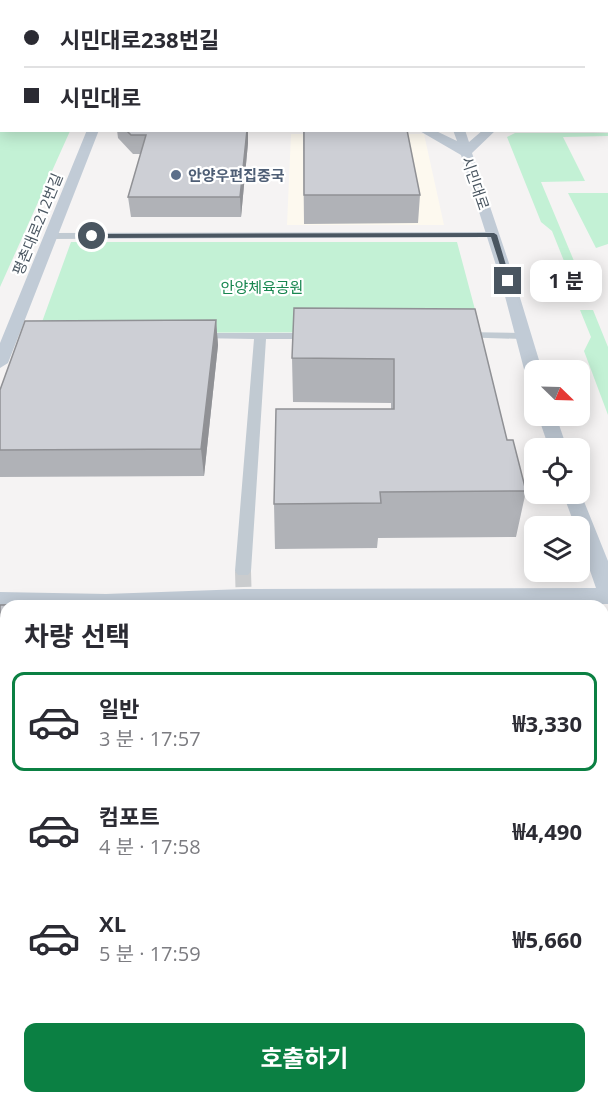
<!DOCTYPE html>
<html lang="ko">
<head>
<meta charset="utf-8">
<style>
	:root { --surface:#fff; --page:#f2f2f3; --text:#2b2b33; --muted:#7c7c81; --line:#e1e1e2; --accent:#0b8043 }
	body { margin:0; font-family:"Open Sans","Noto Sans KR",sans-serif; background:var(--page); color:var(--text); height:100vh; display:flex; flex-direction:column; font-size:22px; white-space:nowrap }
	* { box-sizing:border-box; margin:0 }
	p { font-size:20px; color:var(--muted) }
	.icon { flex:none; width:33px; height:33px; fill:none; stroke:currentColor; stroke-width:2; stroke-linecap:round; stroke-linejoin:round }
	.map { position:relative; flex:1; overflow:hidden }
	.details { position:absolute; left:0px; top:600px; width:609px; height:504px; display:flex; flex-direction:column; background:var(--surface); border-radius:18px 18px 0 0; box-shadow:0 3px 15px #0003 }
	.details>* { flex:none }
	.banner { position:absolute; left:0px; top:0px; width:609px; height:132px; box-shadow:0 3px 15px #0003; display:grid; align-content:center; height:132px; padding:0 24px; background:var(--surface) }
	.needle { width:39px; rotate:113deg }
	.controls { position:absolute; left:524px; top:360px; display:grid; gap:12px }
	.controls a { display:grid; place-items:center; width:66px; height:66px; border-radius:12px; background:var(--surface); box-shadow:0 3px 15px #0003; font-size:30px }
	.end { position:absolute; width:27px; height:27px; margin:-14px; border:8px solid #4a5661; background:#fff; box-shadow:0 0 0 3px #fff }
	.from { border-radius:50% }
	.bubble { position:absolute; height:42px; border-radius:12px; background:var(--surface); box-shadow:0 3px 15px #0003; font-size:20px; font-weight:700; line-height:42px; text-align:center }
	.banner b { display:flex; align-items:center; gap:21px; height:57px; font-size:22px }
	.banner b+b { border-top:2px solid var(--line) }
	.banner i { width:15px; height:15px; background:var(--text) }
	ul { padding:0; list-style:none }
	li { display:flex; align-items:center; gap:18px; height:99px; margin:0 12px 9px; padding:0 12px; border:3px solid transparent; border-radius:12px }
	li div { flex:1 }
	li b { display:block; font-size:22px }
	li em { font-style:normal; font-weight:700 }
	li.active { border-color:var(--accent) }
	li>.icon { width:54px; height:54px; stroke-width:1.5 }
	h2 { padding:0 24px; font-size:27px; line-height:72px }
	.button { display:flex; gap:12px; margin-top:auto; padding:12px 24px }
	.button a { flex:1; height:69px; border-radius:12px; background:var(--accent); color:#fff; font-size:24px; font-weight:700; line-height:69px; text-align:center }
	.map>svg:first-child { display:block }
</style>
</head>
<body>
<div class="map">
<svg width="608" height="1104" viewBox="0 0 608 1104">
	<rect width="100%" height="100%" fill="#f5f3f3"/>
	<path fill="#fdf9ef" d="M291,134H424L444,225H287Z
		M0,638H6V1098H603V850L608,870V1104H0Z"/>
	<path fill="#c3f1d5" d="M0,128L2,130L70,131L0,287Z
		M515,133H608V136L563,137L585,181L541,182L574,261H564L552,231L541,222L507,137Z
		M568,193H608V244L596,248Z
		M71,242H457L481,332L38,333Z
		M580,310H593L608,347V415L584,351L591,337Z"/>
	<g fill="none" stroke-linecap="round" stroke-linejoin="round">
		<path stroke="#caccce" stroke-width="16" stroke-dasharray="16 8" stroke-linecap="butt" d="M243,571L244,606"/>
		<path fill="#c1cad2" fill-rule="evenodd" d="M271,0H277V2H271Z
			M504,0H510L511,2H505Z
			M0,18H2V22H0Z
			M494,232L499,235L498,237L50,239L45,236L50,233Z
			M462,332L522,333L528,336L522,339L458,337V333Z
			M198,333H312L318,336L312,339H266L251,571L248,575H238L235,571L254,339L194,338L192,336Z
			M603,935H608V957H603Z
			M0,947H6V969H0Z
			M6,1098H30L29,1104H5Z
			M204,1098H228V1104H204Z
			M407,1098H431V1104H407Z"/>
		<path fill="#c1cbd6" fill-rule="evenodd" d="M138,0H146V2H138Z
			M416,0H424L425,2H416Z
			M0,118H2V124H0Z
			M87,130H99L8,363L0,368V343Z
			M418,130H434L457,141L453,130H465L469,142L483,130H496L472,153L515,281L542,370H534V378L528,377L525,373L501,281L461,155Z
			M538,416H556L567,448H549Z
			M579,489L608,561V604L6,606V608H0V592L106,594L244,589L596,588L579,539V526H575L563,494H579Z"/>
	</g>
	<path fill="#b0b2b7" d="M0,0H59L58,2H2V17L0,16Z
		M445,0H504L505,2H446Z
		M566,0H608V93V2H567Z
		M117,130H248V143L241,217H131L128,197L141,154H133L118,138Z
		M303,130L420,195L418,223L304,224Z
		M475,309L507,440L526,491L516,537L378,538L377,548L275,549L274,504L391,409V403L293,402L292,358Z
		M216,320L218,345L204,476L0,477V390Z
		M59,604L60,606H6V839H0V605Z
		M603,774L608,795V918H603Z
		M0,840H6V921H0Z
		M608,963V1104H597L595,1098H603V971Z
		M453,1098H548L549,1104H454Z"/>
	<path fill="#909195" d="M45,0H59L58,2H46Z
		M247,130H248V143L241,217L240,197Z
		M216,320L218,345L204,476L201,449Z
		M160,1098H167V1104H160Z"/>
	<path fill="#cdcfd5" stroke="#909195" stroke-width="1.5" d="M150,0H262L261,2H150Z
		M287,0H394L395,2H287Z
		M457,0H504L505,2H457Z
		M583,0H608V23V2H584Z
		M126,130H247L240,197H128L146,135H131Z
		M304,130H407L420,195H304Z
		M294,308L475,309L507,440H513L526,491L380,492L381,503L274,504L276,409H394V359L292,358Z
		M216,320L201,449L0,450V390L25,321Z
		M414,601L563,603L564,606H414Z
		M59,604V606H6V803H0V605Z
		M603,774L608,795V880H603Z
		M0,840H6V886H0Z
		M608,963V1044L603,1019V980H606L607,965Z
		M36,1098H160V1104H166H35Z
		M256,1098H383L384,1104H256Z
		M465,1098H548L549,1104H465Z"/>
	<path fill="#4a5661" d="M494,233L497,235L511,282L505,281L491,237L92,238L89,236L92,234Z"/>
	<circle fill="#5c6f8a" stroke="#fff" stroke-width="2" cx="176" cy="175" r="6"/>
	<g text-anchor="middle" dominant-baseline="central" stroke-width="4.5" stroke-linejoin="round" paint-order="stroke">
		<g font-size="15" font-weight="bold" fill="#4e5e75" stroke="#fff" text-anchor="start">
			<text x="188" y="175">안양우편집중국</text>
		</g>
		<g font-size="15" fill="#4a5661" stroke="#fff">
			<text transform="translate(476 183) rotate(71)">시민대로</text>
			<text transform="translate(37 224) rotate(-68)">평촌대로212번길</text>
		</g>
		<g font-size="15" fill="#17864f" stroke="#fff">
			<text x="262" y="287">안양체육공원</text>
		</g>
	</g>
</svg>
<div class="controls">
<a><svg class="needle" viewBox="-14 -14 28 28"><path d="M0-13l5 13h-10z" fill="#e53935"/><path d="M0 13l5-13h-10z" fill="#7c7c81"/></svg></a>
<a><svg class="icon" aria-label="locate" viewBox="0 0 24 24"><circle cx="12" cy="12" r="6"/><path d="M12 2v4M12 18v4M2 12h4M18 12h4"/></svg></a>
<a><svg class="icon" aria-label="layers" viewBox="0 0 24 24"><path d="M12 4l9 5-9 5-9-5zM3 14l9 5 9-5"/></svg></a>
</div>
<i class="end from" style="left:92px;top:236px"></i>
<i class="end" style="left:508px;top:281px"></i>
<div class="bubble" style="left:530px;top:260px;width:72px">1 분</div>
<div class="banner">
<b><i class="from"></i>시민대로238번길</b>
<b><i></i>시민대로</b>
</div>
<section class="details">
<h2>차량 선택</h2>
<ul>
<li class="active"><svg class="icon" aria-label="car" viewBox="0 0 24 24"><path d="M5 17H2v-5l4-1 3-4h7l3 4 3 1v5h-3M9 17h6M6 11h13"/><circle cx="7" cy="17" r="2"/><circle cx="17" cy="17" r="2"/></svg><div><b>일반</b><p>3 분 · 17:57</p></div><em>₩3,330</em></li>
<li><svg class="icon" aria-label="car" viewBox="0 0 24 24"><path d="M5 17H2v-5l4-1 3-4h7l3 4 3 1v5h-3M9 17h6M6 11h13"/><circle cx="7" cy="17" r="2"/><circle cx="17" cy="17" r="2"/></svg><div><b>컴포트</b><p>4 분 · 17:58</p></div><em>₩4,490</em></li>
<li><svg class="icon" aria-label="car" viewBox="0 0 24 24"><path d="M5 17H2v-5l4-1 3-4h7l3 4 3 1v5h-3M9 17h6M6 11h13"/><circle cx="7" cy="17" r="2"/><circle cx="17" cy="17" r="2"/></svg><div><b>XL</b><p>5 분 · 17:59</p></div><em>₩5,660</em></li>
</ul>
<div class="button"><a>호출하기</a></div>
</section>
</div>
</body>
</html>
